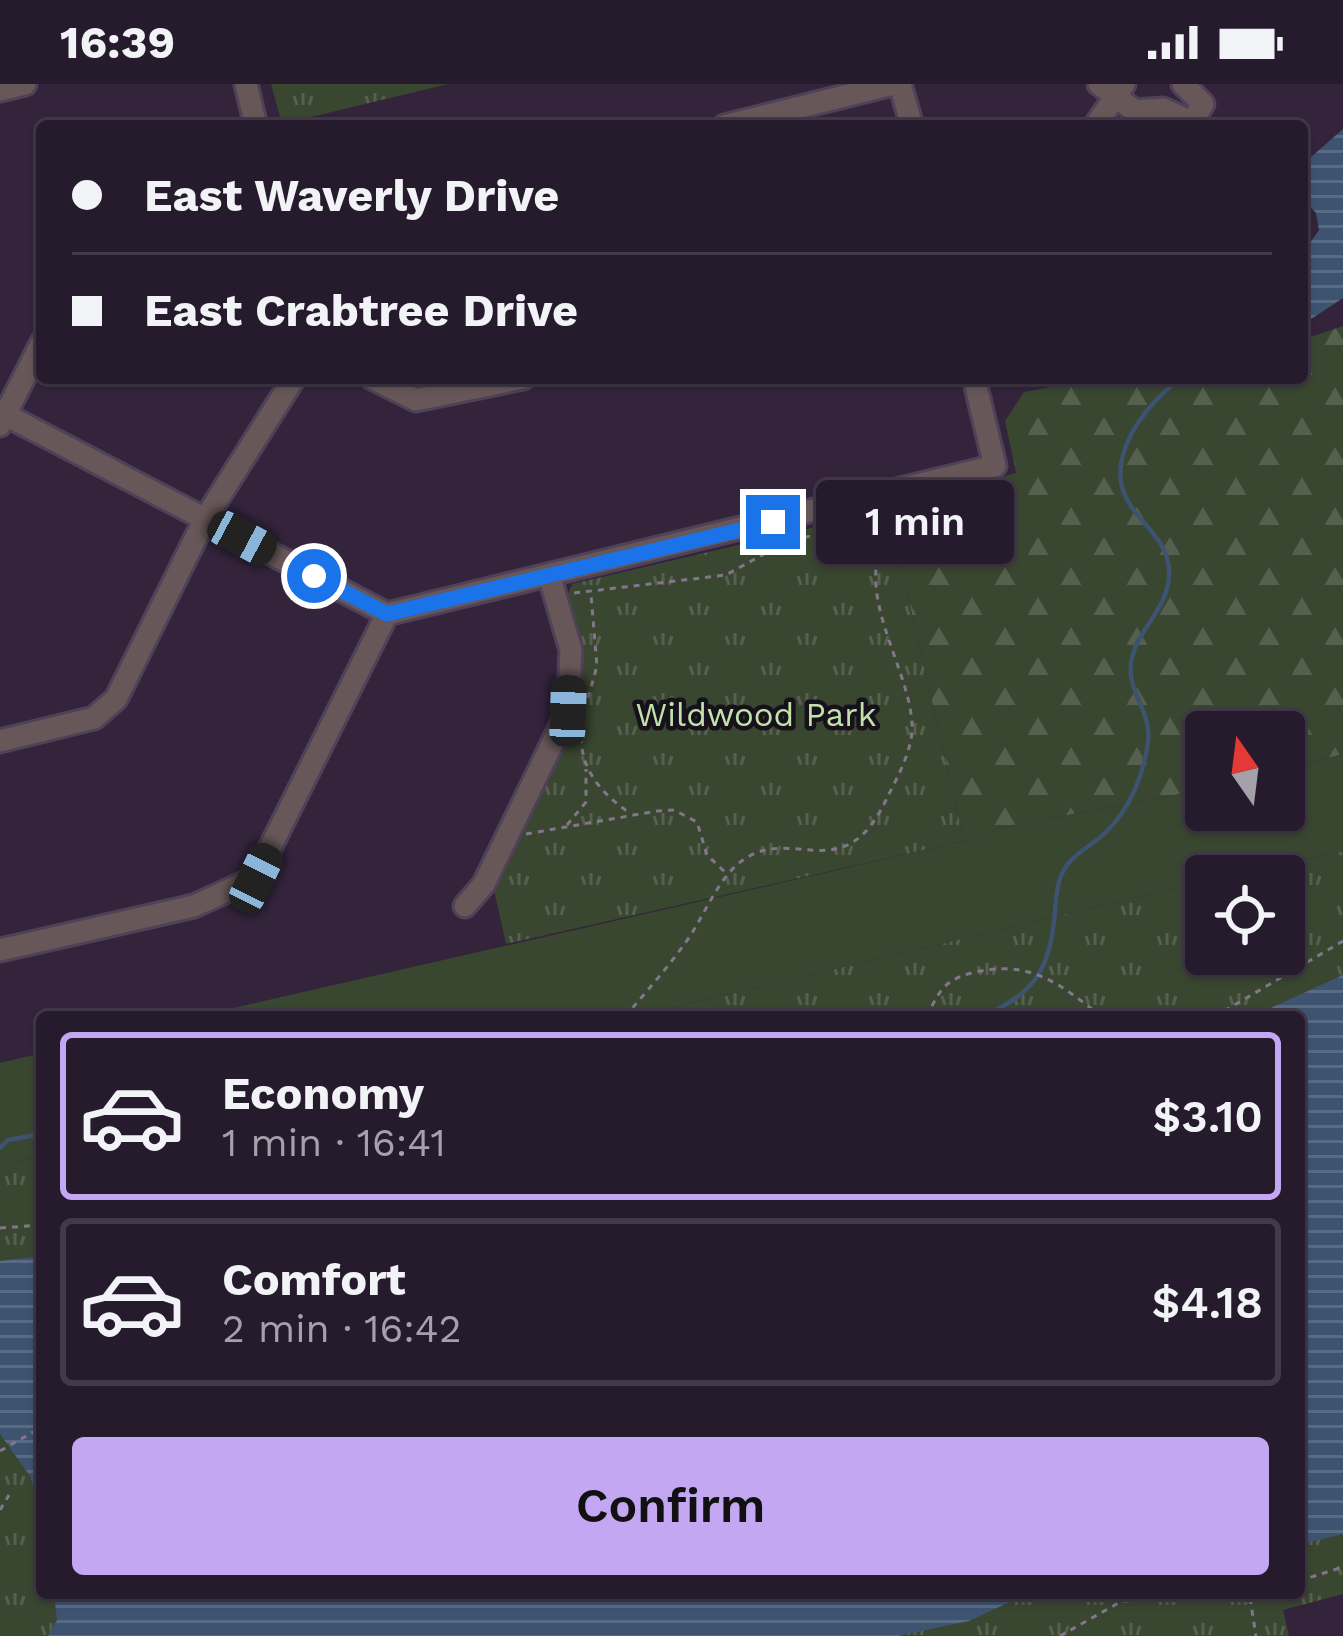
<!DOCTYPE html>
<html lang="en">
<head>
<meta charset="utf-8">
<style>
	:root { --surface:#261b2d; --page:#322839; --text:#f1f3f6; --muted:#a4a1aa; --line:#423949; --accent:#c3a7f2 }
	body { margin:0; font-family:"Work Sans",sans-serif; background:var(--page); color:var(--text); height:100vh; display:flex; flex-direction:column; font-size:45px; white-space:nowrap }
	* { box-sizing:border-box; margin:0 }
	p { font-size:39px; color:var(--muted) }
	.icon { flex:none; width:66px; height:66px; fill:none; stroke:currentColor; stroke-width:2; stroke-linecap:round; stroke-linejoin:round }
	.map { position:relative; flex:1; overflow:hidden }
	.panel { position:absolute; left:36px; top:927px; width:1269px; height:588px; display:flex; flex-direction:column; background:var(--surface); border-radius:12px; box-shadow:0 3px 9px #0004,0 0 0 3px var(--line) }
	.panel>* { flex:none }
	.hud { position:absolute; left:36px; top:36px; width:1272px; height:264px; border-radius:12px; box-shadow:0 3px 9px #0004,0 0 0 3px var(--line); display:grid; align-content:center; height:264px; padding:0 36px; background:var(--surface) }
	.needle { width:78px; rotate:346deg }
	.fabs { position:absolute; left:1185px; top:627px; display:grid; gap:24px }
	.fabs a { display:grid; place-items:center; width:120px; height:120px; border-radius:12px; background:var(--surface); box-shadow:0 3px 9px #0004,0 0 0 3px var(--line); font-size:60px }
	.end { position:absolute; width:54px; height:54px; margin:-27px; border:15px solid #1a73e8; background:#fff; box-shadow:0 0 0 6px #fff }
	.from { border-radius:50% }
	.bubble { position:absolute; height:84px; border-radius:12px; background:var(--surface); box-shadow:0 3px 9px #0004,0 0 0 3px var(--line); font-size:39px; font-weight:600; line-height:84px; text-align:center }
	.car { position:absolute; width:36px; height:72px; margin:-36px -18px; border-radius:15px; box-shadow:0 0 9px 3px #0007; background:linear-gradient(#222 24%,#8ab4d8 0 40%,#222 0 76%,#8ab4d8 0 86%,#222 0) }
	.hud b { display:flex; align-items:center; gap:42px; height:114px; font-size:45px }
	.hud b+b { border-top:3px solid var(--line) }
	.hud i { width:30px; height:30px; background:var(--text) }
	ul { padding:21px 0 0; list-style:none }
	li { display:flex; align-items:center; gap:36px; height:168px; margin:0 24px 18px; padding:0 12px; border:6px solid var(--line); border-radius:12px }
	li div { flex:1 }
	li b { display:block; font-size:45px }
	li em { font-style:normal; font-weight:600 }
	li.active { border-color:var(--accent) }
	li>.icon { width:108px; height:108px; stroke-width:1.5 }
	.cta { display:flex; gap:24px; margin-top:auto; padding:24px 36px }
	.cta a { flex:1; height:138px; border-radius:12px; background:var(--accent); color:#111; font-size:48px; font-weight:600; line-height:138px; text-align:center }
	.status { display:flex; justify-content:space-between; align-items:center; height:84px; padding:0 60px; background:var(--surface); direction:ltr }
	.status svg { height:33px; fill:currentColor }
	.map>svg:first-child { display:block }
</style>
</head>
<body>
<div class="status"><b>16:39</b><svg viewBox="0 0 49 12"><path d="M0 12V9h3v3zM5 12V6h3v6zM10 12V3h3v9zM15 12V0h3v12zM26 1h20v11H26zM47 4h2v5h-2z"/></svg></div>
<div class="map">
<svg width="1343" height="1552" viewBox="0 0 1343 1552">
	<defs>
		<pattern id="forest-firs" width="22" height="20" patternUnits="userSpaceOnUse" patternTransform="scale(3)"><rect width="22" height="20" fill="#394630"/><path d="M5 1l3.5 6h-7zM16 11l3.5 6h-7z" fill="#56604e"/></pattern>
		<pattern id="park-tufts" width="24" height="20" patternUnits="userSpaceOnUse" patternTransform="scale(3)"><rect width="24" height="20" fill="#394630"/><path d="M3 7l-1-3M5 7V3M7 7l1-3M15 17l-1-3M17 17v-4M19 17l1-3" fill="none" stroke="#56604e"/></pattern>
		<pattern id="water-rules" width="6" height="5" patternUnits="userSpaceOnUse" patternTransform="scale(3)"><rect width="6" height="5" fill="#3d536f"/><path d="M0 2.5h6" fill="none" stroke="#596b84"/></pattern>
	</defs>
	<rect width="100%" height="100%" fill="#33243c"/>
	<path fill="#394630" d="M1343,670V767L1230,792H1206V797L633,933H194L964,757L998,744L1206,705V726H1284V685Z
		M42,969V1072L0,1082V979Z"/>
	<path fill="url(#forest-firs)" d="M1343,242V670L1284,685V648H1206V705L998,744L964,757L888,426L1016,389L1005,337L1024,308L1098,294H1302V256Z"/>
	<path fill="url(#park-tufts)" d="M271,0H448L282,40Z
		M888,426L964,757L506,860L493,801L575,629L565,518L572,500Z
		M1343,767V1510L1283,1526L1289,1552H0V1082L42,1072V1509H1299V933H633L1206,797V870H1284V792H1230Z"/>
	<path fill="url(#water-rules)" d="M1343,45V214L1302,241V170L1319,146L1316,129L1302,114V81Z
		M1343,891V1450L1299,1461V933H1251Z
		M42,1172V1432L30,1392L0,1350V1177Z
		M54,1509H1029L969,1537L898,1552H48L57,1536Z"/>
	<g fill="none" stroke-linecap="round" stroke-linejoin="round">
		<path stroke="#3d536f" stroke-width="4.5" d="M983,933C1031,909 1048,892 1054,837C1056,823 1055,805 1061,792C1069,771 1091,763 1106,748C1130,725 1144,690 1148,658C1152,628 1127,608 1131,579C1135,546 1171,524 1169,487C1168,452 1135,438 1124,409C1108,367 1151,313 1183,294
			M0,1064L8,1056L42,1050"/>
		<g stroke="#4f4158" stroke-width="27">
			<path id="minor" d="M246,0L256,42
				M900,0L912,42
				M1099,0L1135,27L1163,25L1192,38L1203,20L1183,0
				M0,6L25,0
				M724,42L893,0
				M1095,42L1124,0
				M372,294L416,316L523,294
				M0,328L387,530
				M0,341L42,258
				M0,657L94,634L116,615L205,435L294,294
				M465,822L484,800L568,627L571,566L550,494
				M0,866L194,822L255,794L387,530L995,382L974,294"/>
		</g>
		<path stroke="#83768a" stroke-width="3" stroke-dasharray="6 6" stroke-linecap="butt" d="M574,509L726,491L784,459L829,447L865,450L885,461
			M588,614L597,582L591,511
			M581,641C578,683 598,707 631,730
			M567,741L586,718V685
			M526,750L657,727L674,726L697,738L707,771L728,791
			M625,933C644,910 665,887 683,862C704,835 717,792 746,774C795,743 844,804 886,716C897,694 914,664 912,639C908,576 843,496 897,438C917,417 959,424 979,403
			M927,933C940,903 948,893 981,887C1034,877 1062,902 1102,933
			M1214,933L1343,857
			M0,1144L42,1141
			M0,1367L42,1343
			M0,1426L9,1411
			M1299,1497L1343,1483
			M1250,1514L1256,1552
			M1060,1552L1122,1517L1268,1509"/>
		<use href="#minor" stroke="#675758" stroke-width="21"/>
	</g>
	<g fill="none" stroke-linecap="round" stroke-linejoin="round">
		<path stroke="#1a73e8" stroke-width="15" d="M314,492L387,530L773,438"/>
	</g>
	<g text-anchor="middle" dominant-baseline="central" stroke-width="9" stroke-linejoin="round" paint-order="stroke">
		<g font-size="33" fill="#c1e2aa" stroke="#17111b">
			<text x="756" y="630">Wildwood Park</text>
		</g>
	</g>
</svg>
<div class="fabs">
<a><svg class="needle" viewBox="-14 -14 28 28"><path d="M0-13l5 13h-10z" fill="#e53935"/><path d="M0 13l5-13h-10z" fill="#a4a1aa"/></svg></a>
<a><svg class="icon" aria-label="locate" viewBox="0 0 24 24"><circle cx="12" cy="12" r="6"/><path d="M12 2v4M12 18v4M2 12h4M18 12h4"/></svg></a>
</div>
<i class="end from" style="left:314px;top:492px"></i>
<i class="end" style="left:773px;top:438px"></i>
<div class="bubble" style="left:816px;top:396px;width:198px">1 min</div>
<i class="car" style="left:242px;top:454px;rotate:118deg"></i>
<i class="car" style="left:568px;top:627px;rotate:2deg"></i>
<i class="car" style="left:256px;top:794px;rotate:26deg"></i>
<div class="hud">
<b><i class="from"></i>East Waverly Drive</b>
<b><i></i>East Crabtree Drive</b>
</div>
<section class="panel">
<ul>
<li class="active"><svg class="icon" aria-label="car" viewBox="0 0 24 24"><path d="M5 17H2v-5l4-1 3-4h7l3 4 3 1v5h-3M9 17h6M6 11h13"/><circle cx="7" cy="17" r="2"/><circle cx="17" cy="17" r="2"/></svg><div><b>Economy</b><p>1 min · 16:41</p></div><em>$3.10</em></li>
<li><svg class="icon" aria-label="car" viewBox="0 0 24 24"><path d="M5 17H2v-5l4-1 3-4h7l3 4 3 1v5h-3M9 17h6M6 11h13"/><circle cx="7" cy="17" r="2"/><circle cx="17" cy="17" r="2"/></svg><div><b>Comfort</b><p>2 min · 16:42</p></div><em>$4.18</em></li>
</ul>
<div class="cta"><a>Confirm</a></div>
</section>
</div>
</body>
</html>
